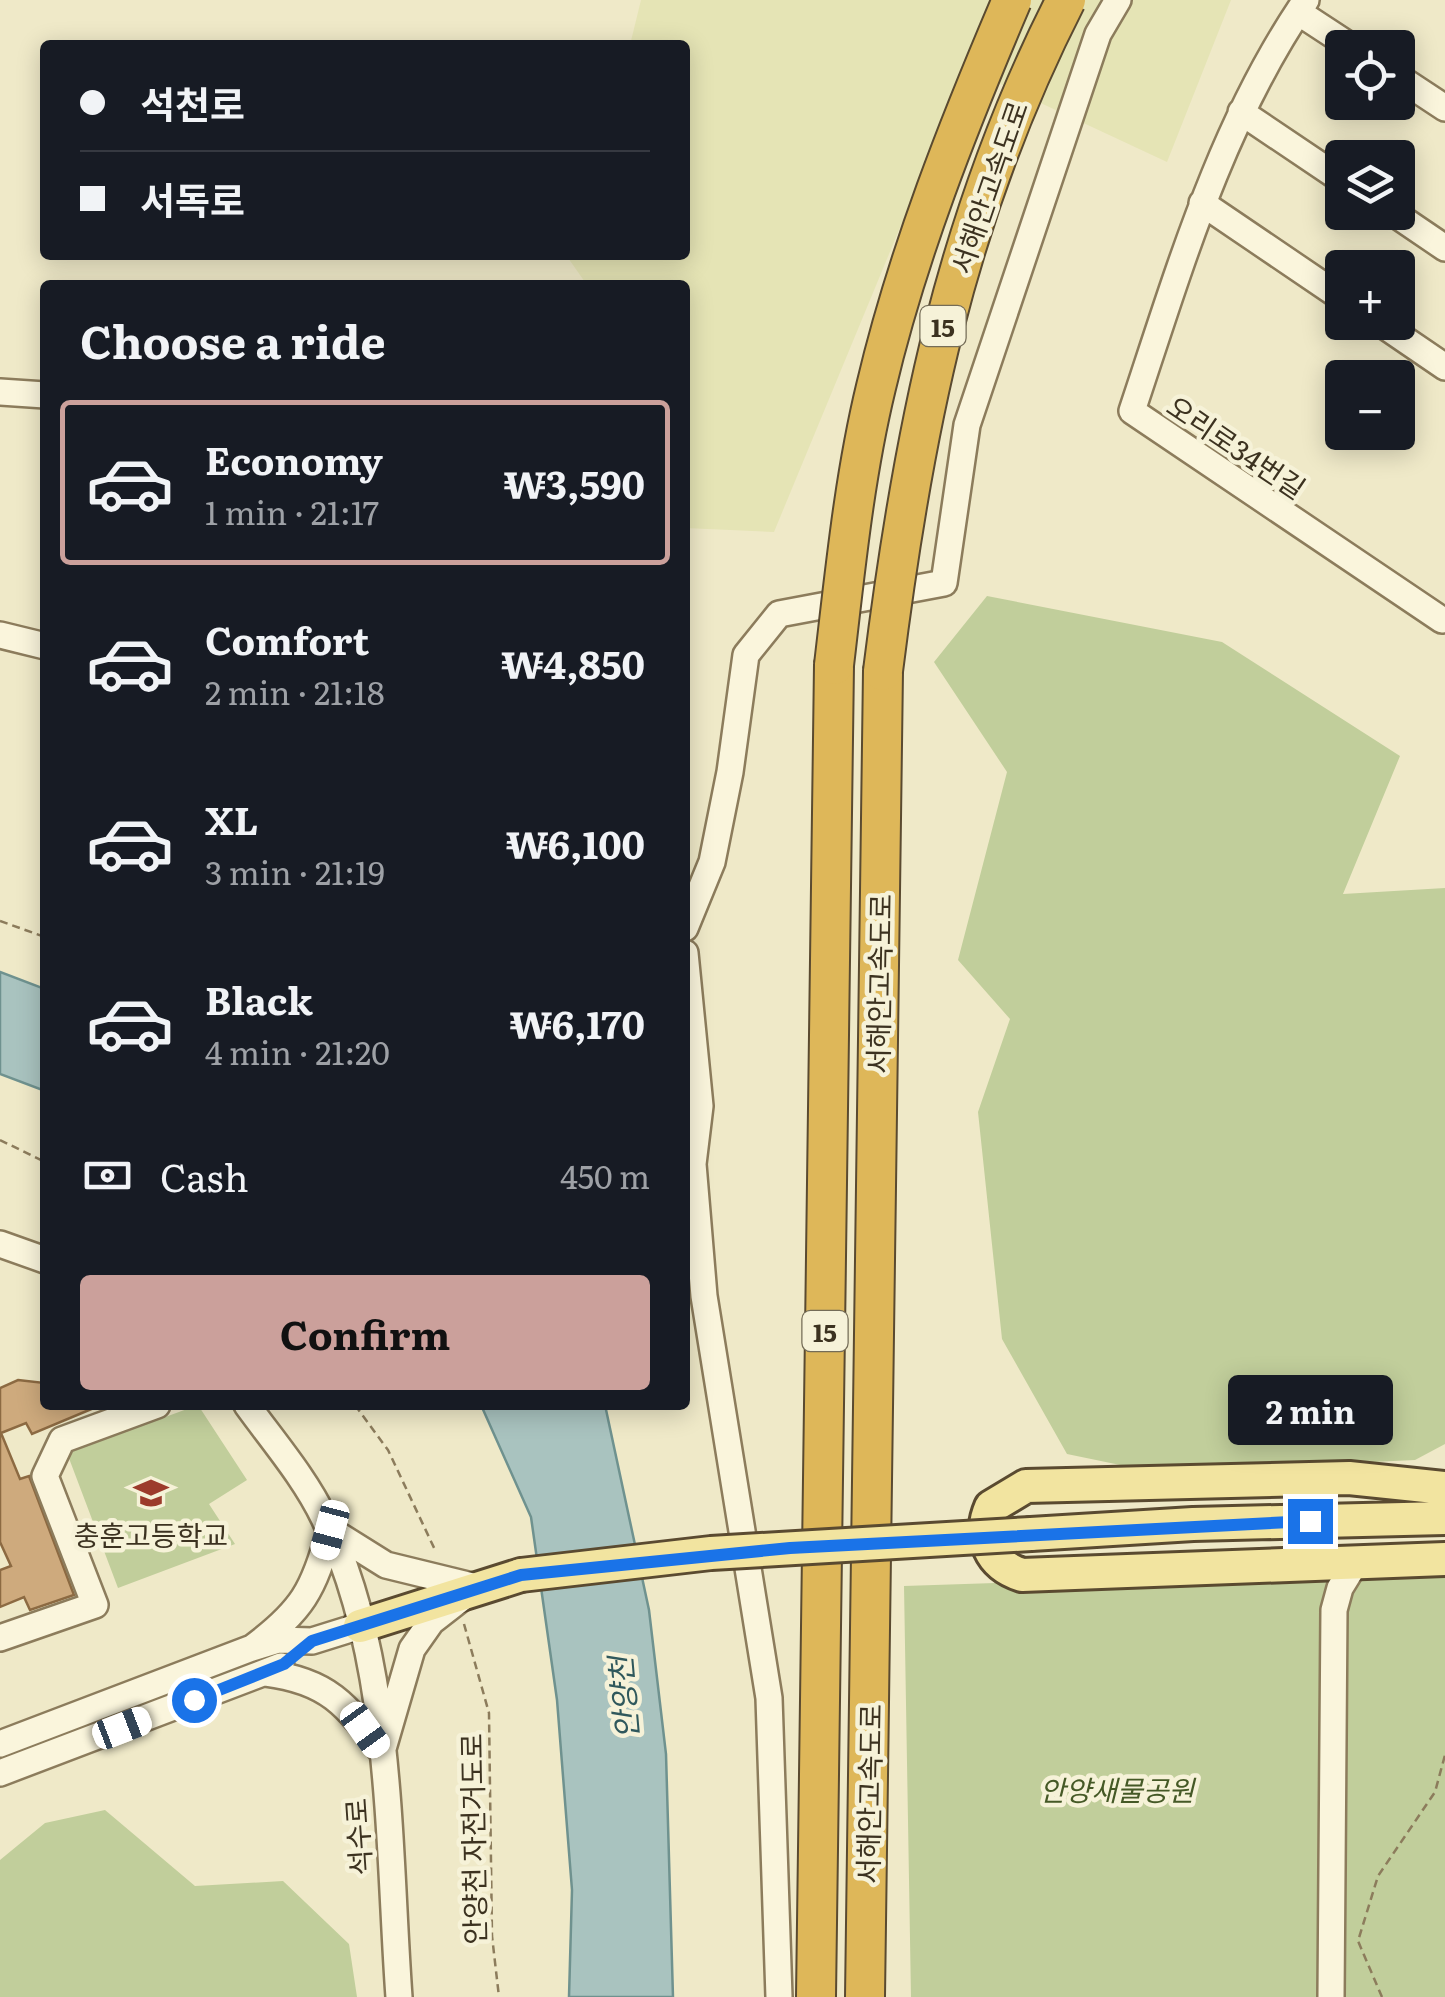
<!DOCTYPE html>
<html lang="en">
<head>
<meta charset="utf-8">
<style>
	:root { --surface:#171b24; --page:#20242c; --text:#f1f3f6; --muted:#9ea1a6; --line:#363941; --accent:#cba09b }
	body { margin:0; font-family:Literata,"Noto Sans KR",serif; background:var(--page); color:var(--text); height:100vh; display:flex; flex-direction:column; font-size:38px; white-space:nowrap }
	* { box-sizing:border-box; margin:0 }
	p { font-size:32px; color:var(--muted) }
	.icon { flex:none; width:55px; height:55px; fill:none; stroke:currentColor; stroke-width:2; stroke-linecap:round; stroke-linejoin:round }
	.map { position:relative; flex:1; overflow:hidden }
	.drawer { position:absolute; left:40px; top:280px; width:650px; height:1130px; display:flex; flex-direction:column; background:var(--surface); border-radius:10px; box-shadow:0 5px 25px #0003 }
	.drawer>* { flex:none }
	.guide { position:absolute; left:40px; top:40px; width:650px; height:220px; border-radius:10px; box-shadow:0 5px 25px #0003; display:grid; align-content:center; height:220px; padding:0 40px; background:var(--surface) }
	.fabs { position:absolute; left:1325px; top:30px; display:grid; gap:20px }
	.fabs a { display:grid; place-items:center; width:90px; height:90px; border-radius:10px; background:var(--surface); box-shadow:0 5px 25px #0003; font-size:50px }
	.end { position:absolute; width:45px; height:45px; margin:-22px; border:12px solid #1a73e8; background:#fff; box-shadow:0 0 0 5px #fff }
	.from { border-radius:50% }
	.bubble { position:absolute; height:70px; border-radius:10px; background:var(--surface); box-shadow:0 5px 25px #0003; font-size:32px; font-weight:700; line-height:70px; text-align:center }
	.car { position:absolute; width:30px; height:60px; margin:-30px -15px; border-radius:12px; box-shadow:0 0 8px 2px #0007; background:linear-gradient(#fff 24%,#345 0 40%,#fff 0 76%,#345 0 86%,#fff 0) }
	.guide b { display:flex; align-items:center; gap:35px; height:95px; font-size:38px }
	.guide b+b { border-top:2px solid var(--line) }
	.guide i { width:25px; height:25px; background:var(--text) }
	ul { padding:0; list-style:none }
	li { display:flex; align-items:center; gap:30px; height:165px; margin:0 20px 15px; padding:0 20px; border:5px solid transparent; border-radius:10px }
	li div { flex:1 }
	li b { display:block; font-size:38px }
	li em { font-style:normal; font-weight:700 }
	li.on { border-color:var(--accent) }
	li>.icon { width:90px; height:90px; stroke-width:1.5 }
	h2 { padding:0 40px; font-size:45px; line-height:120px }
	.pay { display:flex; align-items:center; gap:25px; height:110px; padding:0 40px; font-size:38px }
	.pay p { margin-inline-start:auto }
	.button { display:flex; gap:20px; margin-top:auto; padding:20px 40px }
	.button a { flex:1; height:115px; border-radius:10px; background:var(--accent); color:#111; font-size:40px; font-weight:700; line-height:115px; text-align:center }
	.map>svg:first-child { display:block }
</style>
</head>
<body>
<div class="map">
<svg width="1445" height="1997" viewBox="0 0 1445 1997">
	<rect width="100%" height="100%" fill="#efe9c8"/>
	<path fill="#e5e4b5" d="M641,0H1231L1167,162L966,68L774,532L685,528V285H587L566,255H685V45H630Z"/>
	<path fill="#c1ce9b" d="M987,596L1222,642L1400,756L1343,894L1445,888V1444L1415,1460L1154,1472L1067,1454L1002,1339L978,1112L1010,1019L958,960L1007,772L934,662Z
		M198,1405L247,1480L209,1504L235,1544L118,1588L67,1453Z
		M1445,1568V1997H911L904,1586Z
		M105,1810L195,1886L283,1881L349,1944L357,1997H0V1860L45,1823Z"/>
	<path fill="#a9c3bf" stroke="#6f928f" stroke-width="2.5" d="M0,972L45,989V1091L0,1074Z
		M481,1405H605L649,1610L666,1754L673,1997H569L572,1890L557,1700L531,1517Z"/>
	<path fill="#ceaa7d" stroke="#8c6a42" stroke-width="2.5" d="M18,1380L45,1383V1405H101L32,1434L26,1423L1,1433L20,1479L29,1476L74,1595L30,1610L24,1597L0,1607V1570L11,1566L0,1542V1388Z"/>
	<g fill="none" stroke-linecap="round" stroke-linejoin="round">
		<g stroke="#8c7c5c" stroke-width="30">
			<path id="minor" d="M1306,0C1221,124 1179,270 1132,411L1442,620
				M1298,12L1353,48
				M1398,77L1445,108
				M1241,112L1342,180
				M1202,203L1342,298
				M1392,212L1445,248
				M1379,322L1445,367
				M0,392L45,395
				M0,635L45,646
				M685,928L712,862L730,772L746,655L779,614L944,583L967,425L1098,34L1118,0
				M685,953L700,1106L693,1164L704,1296L769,1698L779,1997
				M0,1244L45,1260
				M247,1405C273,1441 305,1478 324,1518C393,1657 388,1846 399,1997
				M0,1638L95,1605L45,1476L62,1440L157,1405
				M252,1648C302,1611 314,1590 330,1530L386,1565L476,1587L431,1622L412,1649L382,1752C346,1704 328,1681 266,1673
				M0,1744L252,1648L278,1640L312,1641L360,1626
				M0,1773L281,1666
				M1331,1997L1334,1610L1340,1588L1356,1562"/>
		</g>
		<g stroke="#5a4a30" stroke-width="38">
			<path id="major" d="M1445,1488L1349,1478L1026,1486L991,1507C978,1537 990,1565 1022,1575L1445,1559
				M1031,1534L1193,1524L1445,1518
				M360,1626L521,1575"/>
		</g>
		<g stroke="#5a4a30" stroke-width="42">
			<path id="highway" d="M816,1997L834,665
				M865,1997L883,671"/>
		</g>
		<path stroke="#8c7c5c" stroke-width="2.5" stroke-dasharray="8 5" stroke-linecap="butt" d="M0,921L45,937
			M0,1140L45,1162
			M355,1405L388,1450L436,1552
			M464,1624L489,1713L492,1936L499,1997
			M1382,1997L1358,1941L1378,1876L1435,1792L1445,1755"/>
		<use href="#minor" stroke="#faf5dc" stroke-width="25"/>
		<use href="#major" stroke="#f2e4a0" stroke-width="32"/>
		<use href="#highway" stroke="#deb759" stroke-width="38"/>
		<g stroke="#5a4a30" stroke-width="38" stroke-linecap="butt">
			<path id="major-bridge" d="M521,1575L711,1553L1031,1534"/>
		</g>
		<g stroke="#5a4a30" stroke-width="42" stroke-linecap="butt">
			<path id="highway-bridge" d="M834,665C845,572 854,478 876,387C907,255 959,124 1012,0
				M883,671C913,431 955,217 1066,0"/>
		</g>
		<use href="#major-bridge" stroke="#f2e4a0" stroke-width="32"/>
		<use href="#highway-bridge" stroke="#deb759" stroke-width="38"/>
	</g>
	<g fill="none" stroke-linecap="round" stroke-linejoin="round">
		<path stroke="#1a73e8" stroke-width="12" d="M194,1700L284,1664L312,1641L521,1575L790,1548L1310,1521"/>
	</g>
	<defs>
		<g id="school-bare" transform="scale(2.7)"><path d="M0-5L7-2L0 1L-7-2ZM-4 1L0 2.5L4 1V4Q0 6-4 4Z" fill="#9c3b2b" stroke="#f6f2d8" stroke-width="2.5" paint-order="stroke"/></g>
	</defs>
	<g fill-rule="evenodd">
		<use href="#school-bare" x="151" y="1493"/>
	</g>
	<g text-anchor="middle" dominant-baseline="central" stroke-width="9" stroke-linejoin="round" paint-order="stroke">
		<g fill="#f6f2d8" stroke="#746c57" stroke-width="2.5">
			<rect x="920.5" y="306" width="45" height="40" rx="8"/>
			<rect x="802.5" y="1311" width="45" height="40" rx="8"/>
		</g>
		<g font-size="25" font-weight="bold" fill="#3c3220">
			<text x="943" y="326">15</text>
			<text x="825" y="1331">15</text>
		</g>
		<g font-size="28" fill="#3c3220" stroke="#f6f2d8">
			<text transform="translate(988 187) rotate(-71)">서해안고속도로</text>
			<text transform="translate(1237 446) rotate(34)">오리로34번길</text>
			<text transform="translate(878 984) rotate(-89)">서해안고속도로</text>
			<text transform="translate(868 1794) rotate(-89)">서해안고속도로</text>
			<text transform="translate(357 1837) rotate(-94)">석수로</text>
			<text transform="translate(472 1839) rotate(-91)">안양천 자전거도로</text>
		</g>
		<g font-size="28" fill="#3c3220" stroke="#f6f2d8">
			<text x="151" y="1534">충훈고등학교</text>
		</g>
		<g font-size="28" font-style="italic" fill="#455926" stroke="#f6f2d8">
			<text x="1117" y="1789">안양새물공원</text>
		</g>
		<g font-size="30" font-style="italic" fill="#2f585c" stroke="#f6f2d8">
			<text transform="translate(622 1698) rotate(-95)">안양천</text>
		</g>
	</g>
</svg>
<div class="fabs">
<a><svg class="icon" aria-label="locate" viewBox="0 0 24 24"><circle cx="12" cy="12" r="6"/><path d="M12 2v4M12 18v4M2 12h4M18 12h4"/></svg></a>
<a><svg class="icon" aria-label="layers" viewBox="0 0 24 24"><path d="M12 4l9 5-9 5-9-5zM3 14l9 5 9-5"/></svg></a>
<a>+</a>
<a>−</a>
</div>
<i class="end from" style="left:194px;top:1700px"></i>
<i class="end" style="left:1310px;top:1521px"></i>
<div class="bubble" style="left:1228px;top:1375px;width:165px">2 min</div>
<i class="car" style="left:330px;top:1530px;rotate:195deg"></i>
<i class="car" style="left:122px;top:1728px;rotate:69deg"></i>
<i class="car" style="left:365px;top:1730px;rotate:144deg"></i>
<div class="guide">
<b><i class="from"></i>석천로</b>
<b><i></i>서독로</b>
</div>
<section class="drawer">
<h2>Choose a ride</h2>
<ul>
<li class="on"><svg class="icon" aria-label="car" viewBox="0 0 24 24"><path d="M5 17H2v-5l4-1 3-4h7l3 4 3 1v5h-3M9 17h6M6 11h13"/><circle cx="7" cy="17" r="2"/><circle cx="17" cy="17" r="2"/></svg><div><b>Economy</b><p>1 min · 21:17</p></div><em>₩3,590</em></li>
<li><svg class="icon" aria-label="car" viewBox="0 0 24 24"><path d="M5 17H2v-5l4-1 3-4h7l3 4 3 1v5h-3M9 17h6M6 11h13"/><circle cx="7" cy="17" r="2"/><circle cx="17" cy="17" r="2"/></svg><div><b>Comfort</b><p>2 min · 21:18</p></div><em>₩4,850</em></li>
<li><svg class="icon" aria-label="car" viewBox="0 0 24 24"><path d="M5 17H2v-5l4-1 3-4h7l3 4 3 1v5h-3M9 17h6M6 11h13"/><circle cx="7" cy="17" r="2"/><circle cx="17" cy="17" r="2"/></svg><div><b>XL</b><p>3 min · 21:19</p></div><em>₩6,100</em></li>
<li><svg class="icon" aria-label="car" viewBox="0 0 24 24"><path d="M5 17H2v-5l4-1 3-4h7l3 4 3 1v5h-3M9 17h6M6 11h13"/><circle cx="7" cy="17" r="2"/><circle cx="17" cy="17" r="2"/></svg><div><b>Black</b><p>4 min · 21:20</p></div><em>₩6,170</em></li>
</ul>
<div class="pay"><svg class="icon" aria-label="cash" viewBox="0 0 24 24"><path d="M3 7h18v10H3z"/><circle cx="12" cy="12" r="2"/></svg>Cash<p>450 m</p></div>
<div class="button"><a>Confirm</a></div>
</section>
</div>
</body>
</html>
